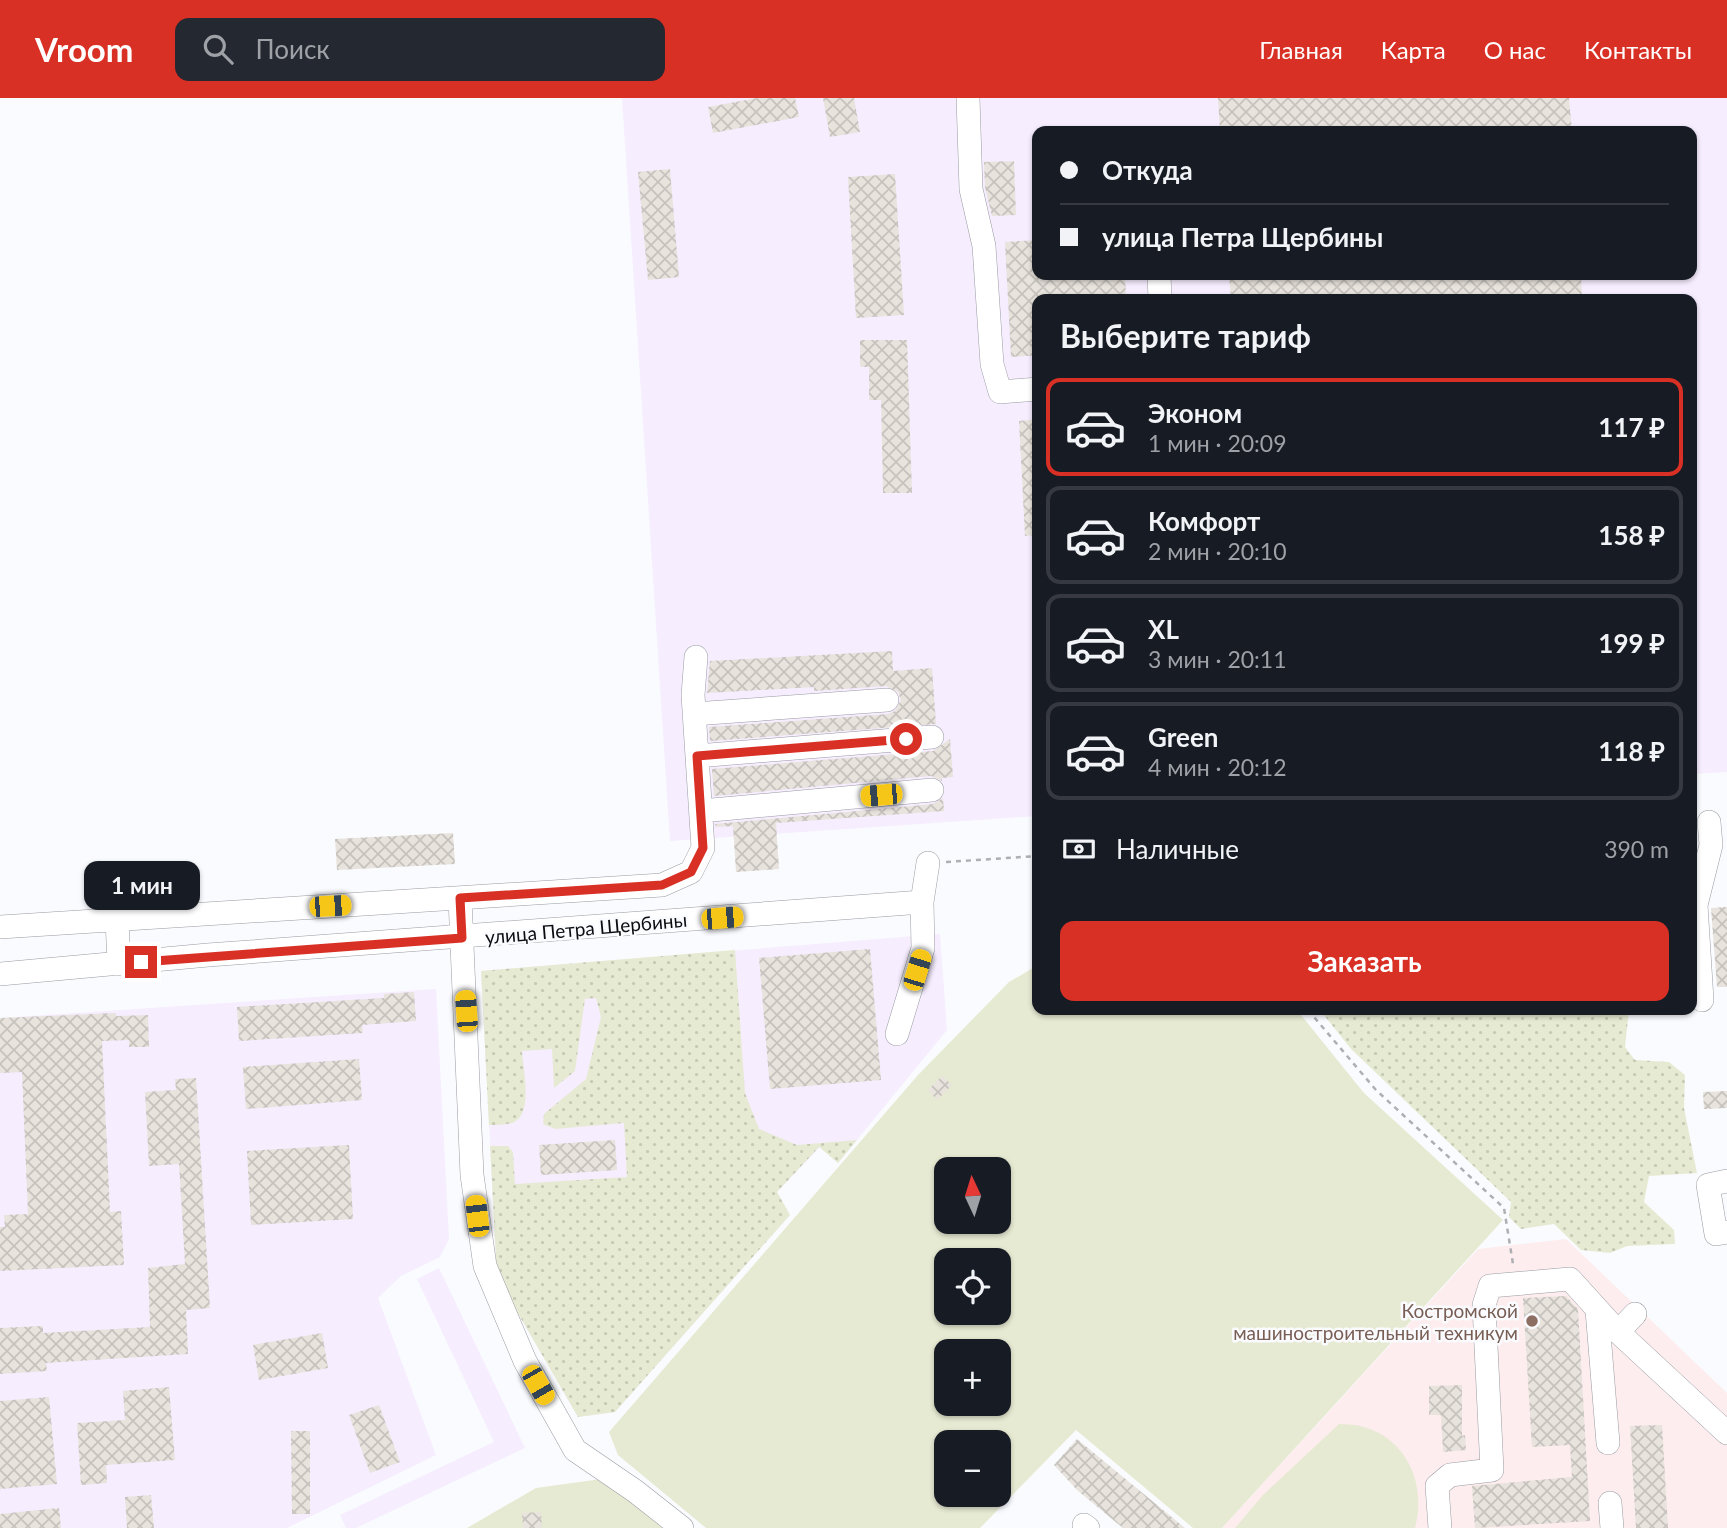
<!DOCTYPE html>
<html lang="ru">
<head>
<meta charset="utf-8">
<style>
	:root { --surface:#171b24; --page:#242831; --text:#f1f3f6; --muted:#9ea1a6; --line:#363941; --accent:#d93025 }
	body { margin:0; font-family:Lato,sans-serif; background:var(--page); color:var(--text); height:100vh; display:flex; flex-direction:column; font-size:26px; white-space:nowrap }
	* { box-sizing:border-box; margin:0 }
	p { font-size:23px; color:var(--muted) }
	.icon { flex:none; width:38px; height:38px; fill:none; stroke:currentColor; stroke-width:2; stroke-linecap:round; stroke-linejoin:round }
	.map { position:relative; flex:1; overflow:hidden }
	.sheet { position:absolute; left:1032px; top:196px; width:665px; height:721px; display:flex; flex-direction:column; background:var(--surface); border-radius:14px; box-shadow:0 2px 5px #0004 }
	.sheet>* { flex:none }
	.top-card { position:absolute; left:1032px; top:28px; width:665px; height:154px; border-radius:14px; box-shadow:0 2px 5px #0004; display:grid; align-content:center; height:154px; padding:0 28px; background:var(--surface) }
	.needle { width:46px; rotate:356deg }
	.tools { position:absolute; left:934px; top:1059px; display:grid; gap:14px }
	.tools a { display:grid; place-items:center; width:77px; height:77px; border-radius:14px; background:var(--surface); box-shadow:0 2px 5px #0004; font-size:35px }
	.end { position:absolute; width:32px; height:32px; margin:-16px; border:9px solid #d93025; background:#fff; box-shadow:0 0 0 4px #fff }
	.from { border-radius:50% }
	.bubble { position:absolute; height:49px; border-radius:14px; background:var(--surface); box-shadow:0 2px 5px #0004; font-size:23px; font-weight:700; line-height:49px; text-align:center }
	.car { position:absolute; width:21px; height:42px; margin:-21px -10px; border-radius:9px; box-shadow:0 0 5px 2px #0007; background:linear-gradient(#f5c518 24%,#345 0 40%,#f5c518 0 76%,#345 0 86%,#f5c518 0) }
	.top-card b { display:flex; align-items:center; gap:24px; height:66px; font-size:26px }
	.top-card b+b { border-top:2px solid var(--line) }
	.top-card i { width:18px; height:18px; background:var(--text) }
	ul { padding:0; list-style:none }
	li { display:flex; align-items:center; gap:21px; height:98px; margin:0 14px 10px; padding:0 14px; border:4px solid var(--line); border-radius:14px }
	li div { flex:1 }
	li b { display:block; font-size:26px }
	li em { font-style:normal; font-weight:700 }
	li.active { border-color:var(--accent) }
	li>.icon { width:63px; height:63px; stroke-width:1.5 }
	h2 { padding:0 28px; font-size:32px; line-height:84px }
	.pay { display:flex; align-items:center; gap:18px; height:77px; padding:0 28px; font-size:26px }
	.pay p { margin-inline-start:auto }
	.button { display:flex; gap:14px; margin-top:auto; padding:14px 28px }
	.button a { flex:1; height:80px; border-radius:14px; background:var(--accent); color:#fff; font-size:28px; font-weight:700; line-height:80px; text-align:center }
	header { display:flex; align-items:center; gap:42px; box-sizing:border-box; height:98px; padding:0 35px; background:var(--accent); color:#fff }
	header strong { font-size:33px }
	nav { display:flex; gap:38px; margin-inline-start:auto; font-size:24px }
	.search { width:490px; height:63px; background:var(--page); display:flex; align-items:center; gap:18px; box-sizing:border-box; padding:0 24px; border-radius:14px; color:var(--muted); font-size:26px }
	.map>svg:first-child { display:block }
</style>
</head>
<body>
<header>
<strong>Vroom</strong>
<div class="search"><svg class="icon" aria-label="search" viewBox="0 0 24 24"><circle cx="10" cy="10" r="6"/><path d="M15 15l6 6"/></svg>Поиск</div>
<nav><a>Главная</a><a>Карта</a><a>О нас</a><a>Контакты</a></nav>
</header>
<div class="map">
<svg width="1727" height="1430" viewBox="0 0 1727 1430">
	<defs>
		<pattern id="grass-dots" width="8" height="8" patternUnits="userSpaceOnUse" patternTransform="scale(1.75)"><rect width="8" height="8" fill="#e7ead2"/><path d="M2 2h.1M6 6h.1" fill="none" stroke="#c5c8b3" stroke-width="1.8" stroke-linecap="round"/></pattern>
		<pattern id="building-cross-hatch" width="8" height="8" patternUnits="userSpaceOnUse" patternTransform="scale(1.75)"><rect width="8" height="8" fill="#e8e3dd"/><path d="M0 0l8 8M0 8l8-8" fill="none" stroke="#c6c2bd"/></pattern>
	</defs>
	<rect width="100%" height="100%" fill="#fafbfe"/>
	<path fill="#f6edfe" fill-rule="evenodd" d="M622,0H1727V674L1692,676V201H1038V718L670,743ZM1038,33H1692V177H1038Z
		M940,836L947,932L838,1065L820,1049L777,1094L790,1117L615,1314L578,1319L497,1179L481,873Z
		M436,891L449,1141L440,1159L401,1178L378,1200L436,1357L287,1430H0V920Z
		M439,1170L525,1350L356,1430H346L340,1417L494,1344L417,1181Z"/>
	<path fill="#fdedee" d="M1566,1141L1727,1295V1430H1222L1478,1151Z"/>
	<path fill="url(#grass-dots)" d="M735,852L745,995L759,1031L797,1047L857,1042L838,1065L819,1049L777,1094L790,1117L615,1314L578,1319L497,1179L490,1048H508L513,1054L515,1086L627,1079L624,1025L555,1031L543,1026L544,1016L586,981L601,919L596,900L585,901L575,973L554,990L552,951L522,953C523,971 534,1018 512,1025C505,1027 496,1027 489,1027L481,873Z
		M1320,912H1629L1625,949L1635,962L1669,964L1685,977L1684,1010L1697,1075L1649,1078L1644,1104L1674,1132L1675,1146L1627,1148L1610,1155L1581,1152L1554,1126L1521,1131L1509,1119L1511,1104L1351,951Z"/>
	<path fill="#e7ead2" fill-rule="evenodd" d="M1038,867V912H1297L1364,995L1503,1122L1222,1430H1193L1076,1332L980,1430H706L618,1357L609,1334L918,977L1009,884ZM947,1071H999V1124H947ZM947,1162H999V1214H947ZM947,1253H999V1306H947ZM947,1344H999V1396H947Z
		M1339,1326C1397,1325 1429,1376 1415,1430H1235L1263,1397Z
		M601,1381L668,1430H467L536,1390Z"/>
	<path fill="url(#building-cross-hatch)" d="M757,0H795L799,19L713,35L708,9Z
		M823,0H854L860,34L830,39Z
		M1218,0H1569L1572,33H1220Z
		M1014,63L1016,117L992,118L985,89L984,64Z
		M670,71L679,179L648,182L638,74Z
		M895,76L904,217L856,220L848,79Z
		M1038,142V177H1125L1126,201H1038V257L1011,259L1005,144Z
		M1229,177H1581L1582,201H1231Z
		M860,242H907L912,395H883L881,302H869V269H860Z
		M1038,321V437L1025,438L1019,323Z
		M892,553L893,573L932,570L936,626L710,643L709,629L888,616L895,613L901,602L898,594L886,588L814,593V589L707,595L710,563Z
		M950,641L953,679L942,680V683L931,678L714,698L712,671L933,653Z
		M943,700L944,713L776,725L779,771L736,774L733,728L716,729L715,726L933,706Z
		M453,735L455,766L337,772L335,741Z
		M1727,809V889H1717L1711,810Z
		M870,851L881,982L770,991L759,860Z
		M414,894L416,923L362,927L363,935L239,943L237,909L384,900V896Z
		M116,915V918L148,917L149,949H129V942L102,943L110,1114L121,1113L124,1167L0,1173V1129H5L4,1117L28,1116L22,974L0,975V920Z
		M359,961L362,1002L246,1011L243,969Z
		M942,978L952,987L937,1002L928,992Z
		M196,980L210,1210L186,1212L188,1256L46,1265L47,1273L0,1276V1230L43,1228V1235L150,1229L148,1170L185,1166L179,1066L149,1068L145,994L176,992L175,981Z
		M1727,993V1010L1704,1011L1703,994Z
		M615,1042L617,1072L541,1077L539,1047Z
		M349,1047L353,1121L251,1127L247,1053Z
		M1566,1198L1578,1211L1590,1423L1475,1430L1472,1388L1572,1379L1570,1347L1532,1349L1523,1200Z
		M322,1235L328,1270L259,1282L253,1247Z
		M1462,1287V1338L1465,1337L1466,1352L1443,1354L1441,1317H1429V1288Z
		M169,1289L175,1362L106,1367L107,1385L81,1387L77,1325L125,1322L123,1293Z
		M49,1299L57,1386L0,1391V1303Z
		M379,1307L400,1364L370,1375L349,1317Z
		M1662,1327L1668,1430H1636L1630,1328Z
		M291,1333H310V1416H292Z
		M1077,1341L1185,1430H1123L1077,1392L1054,1367Z
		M151,1397L154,1430H127L125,1399Z
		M59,1410L61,1430H0V1416Z
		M541,1414L542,1430H523L522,1415Z"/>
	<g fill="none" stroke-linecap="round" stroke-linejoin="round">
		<g stroke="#999ba2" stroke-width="24">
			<path id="minor" d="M968,0L971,91L984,148L992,266L1000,294L1038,291
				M1159,177L1160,201
				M694,616L887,602
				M697,658L932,639
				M701,713L932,692
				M134,789L147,819
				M460,801L472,1077L485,1168L525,1263L575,1352L635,1393L682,1430
				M117,821L119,866
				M0,829L662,787L691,774L703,750L693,597L696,559
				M0,876L208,857L922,804
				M1702,902L1696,807L1711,747L1709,724
				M897,936L923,850L922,804L928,765
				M1727,1083L1708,1087L1716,1136L1727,1134
				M1597,1212L1608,1345
				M1618,1234L1635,1216
				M1610,1405L1612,1430
				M1084,1427L1088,1430
				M1440,1430L1437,1388L1450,1377L1492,1372L1484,1207L1490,1188L1570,1181L1618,1234L1727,1335"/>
		</g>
		<path stroke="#aeafb2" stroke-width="2.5" stroke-dasharray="5 5" stroke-linecap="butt" d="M946,764L1038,758
			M1308,912L1376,992L1504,1110L1513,1166"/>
		<use href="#minor" stroke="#fff" stroke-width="23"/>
	</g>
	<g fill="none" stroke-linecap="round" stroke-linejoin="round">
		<path stroke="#d93025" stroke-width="9" d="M141,864L462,840L460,800L662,787L691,774L703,750L697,658L906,641"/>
	</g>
	<circle fill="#8d6e63" stroke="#fafbfe" stroke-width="2.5" cx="1532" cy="1223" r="7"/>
	<g text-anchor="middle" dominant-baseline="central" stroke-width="5" stroke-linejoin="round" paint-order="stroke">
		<g font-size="19" fill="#0d0d10" stroke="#fafbfe">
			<text transform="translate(586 830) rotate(-5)">улица Петра Щербины</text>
		</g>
		<g font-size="19" fill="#785e54" stroke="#fafbfe" text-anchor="end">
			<text x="1518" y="1212">Костромской<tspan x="1518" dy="22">машиностроительный техникум</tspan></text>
		</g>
	</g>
</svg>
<div class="tools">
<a><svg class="needle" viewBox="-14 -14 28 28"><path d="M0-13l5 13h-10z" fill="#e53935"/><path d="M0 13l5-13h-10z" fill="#9ea1a6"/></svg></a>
<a><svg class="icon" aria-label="locate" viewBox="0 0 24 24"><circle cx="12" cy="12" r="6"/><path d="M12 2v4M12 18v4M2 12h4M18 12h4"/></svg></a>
<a>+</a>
<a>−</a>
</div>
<i class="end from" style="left:906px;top:641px"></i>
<i class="end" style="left:141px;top:864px"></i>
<div class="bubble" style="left:84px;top:763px;width:116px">1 мин</div>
<i class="car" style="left:881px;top:697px;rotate:265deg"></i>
<i class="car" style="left:330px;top:808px;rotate:87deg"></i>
<i class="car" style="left:722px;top:820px;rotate:85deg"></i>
<i class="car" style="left:917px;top:872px;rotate:17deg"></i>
<i class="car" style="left:466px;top:913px;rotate:356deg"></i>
<i class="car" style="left:477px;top:1118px;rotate:353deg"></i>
<i class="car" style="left:538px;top:1287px;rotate:150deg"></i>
<div class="top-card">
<b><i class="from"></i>Откуда</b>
<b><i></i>улица Петра Щербины</b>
</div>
<section class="sheet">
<h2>Выберите тариф</h2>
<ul>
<li class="active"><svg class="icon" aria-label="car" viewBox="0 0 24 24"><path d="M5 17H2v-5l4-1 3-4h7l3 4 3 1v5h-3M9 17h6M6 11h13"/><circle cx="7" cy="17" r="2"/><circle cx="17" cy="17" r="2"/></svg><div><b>Эконом</b><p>1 мин · 20:09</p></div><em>117 ₽</em></li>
<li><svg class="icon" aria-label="car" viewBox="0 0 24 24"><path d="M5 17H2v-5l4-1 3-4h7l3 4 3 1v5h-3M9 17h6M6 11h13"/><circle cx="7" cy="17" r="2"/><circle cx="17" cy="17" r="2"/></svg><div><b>Комфорт</b><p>2 мин · 20:10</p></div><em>158 ₽</em></li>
<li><svg class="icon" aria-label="car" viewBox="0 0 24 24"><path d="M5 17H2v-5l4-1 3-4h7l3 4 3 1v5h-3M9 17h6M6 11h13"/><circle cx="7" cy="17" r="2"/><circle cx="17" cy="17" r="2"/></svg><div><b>XL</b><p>3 мин · 20:11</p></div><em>199 ₽</em></li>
<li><svg class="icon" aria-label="car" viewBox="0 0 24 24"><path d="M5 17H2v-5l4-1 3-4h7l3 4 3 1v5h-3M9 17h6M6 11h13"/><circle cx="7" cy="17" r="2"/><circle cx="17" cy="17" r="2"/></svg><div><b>Green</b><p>4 мин · 20:12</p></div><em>118 ₽</em></li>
</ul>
<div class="pay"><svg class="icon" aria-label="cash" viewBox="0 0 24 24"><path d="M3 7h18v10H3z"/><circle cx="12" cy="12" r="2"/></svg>Наличные<p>390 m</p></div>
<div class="button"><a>Заказать</a></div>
</section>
</div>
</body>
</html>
